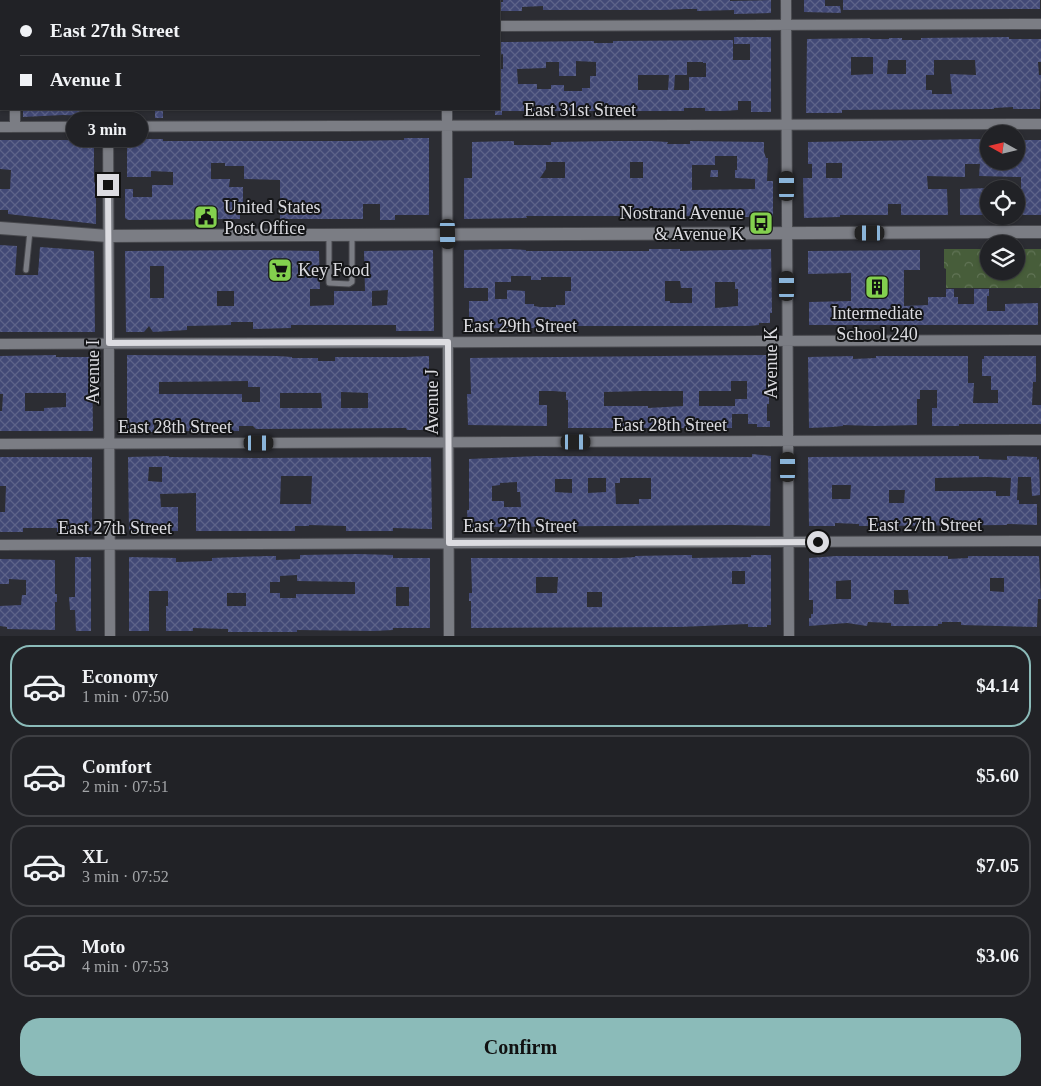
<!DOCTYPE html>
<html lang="en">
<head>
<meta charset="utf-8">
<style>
	:root { --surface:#212226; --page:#292a2e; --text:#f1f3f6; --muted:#a2a4a7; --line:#3e3f43; --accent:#8bbbb9 }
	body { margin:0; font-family:"Times New Roman",serif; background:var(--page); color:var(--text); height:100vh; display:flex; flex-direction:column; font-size:19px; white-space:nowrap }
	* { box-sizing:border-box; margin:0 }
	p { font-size:16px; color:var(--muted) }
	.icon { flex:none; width:28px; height:28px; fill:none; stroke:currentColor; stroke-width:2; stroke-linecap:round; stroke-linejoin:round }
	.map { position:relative; height:636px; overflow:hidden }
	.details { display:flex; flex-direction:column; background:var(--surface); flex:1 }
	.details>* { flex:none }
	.top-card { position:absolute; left:0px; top:0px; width:500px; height:110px; box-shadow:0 1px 4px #0004,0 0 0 1px var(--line); display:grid; align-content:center; height:110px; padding:0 20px; background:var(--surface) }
	.needle { width:32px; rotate:278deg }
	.buttons { position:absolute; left:980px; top:125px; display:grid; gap:10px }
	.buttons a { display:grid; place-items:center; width:45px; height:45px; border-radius:50%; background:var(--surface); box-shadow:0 1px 4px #0004,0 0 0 1px var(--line); font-size:25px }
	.end { position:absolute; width:22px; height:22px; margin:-11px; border:6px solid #dcdce1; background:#111; box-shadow:0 0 0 2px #111 }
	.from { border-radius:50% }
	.bubble { position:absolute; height:35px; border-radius:18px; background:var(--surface); box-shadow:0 1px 4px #0004,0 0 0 1px var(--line); font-size:16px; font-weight:600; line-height:35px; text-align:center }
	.car { position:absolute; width:15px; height:30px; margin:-15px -8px; border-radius:6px; box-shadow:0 0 4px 1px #0007; background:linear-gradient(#222 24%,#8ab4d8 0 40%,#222 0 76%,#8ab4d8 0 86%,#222 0) }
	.top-card b { display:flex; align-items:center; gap:18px; height:48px; font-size:19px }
	.top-card b+b { border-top:1px solid var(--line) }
	.top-card i { width:12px; height:12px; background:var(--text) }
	ul { padding:9px 0 0; list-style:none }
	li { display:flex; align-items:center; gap:15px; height:82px; margin:0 10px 8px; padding:0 10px; border:2px solid var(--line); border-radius:20px }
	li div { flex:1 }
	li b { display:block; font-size:19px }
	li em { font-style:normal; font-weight:600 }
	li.active { border-color:var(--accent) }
	li>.icon { width:45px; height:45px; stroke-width:1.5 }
	.button { display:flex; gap:10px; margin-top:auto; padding:10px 20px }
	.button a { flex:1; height:58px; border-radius:20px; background:var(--accent); color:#111; font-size:20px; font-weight:600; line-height:58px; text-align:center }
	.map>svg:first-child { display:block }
</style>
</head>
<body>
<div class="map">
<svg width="1041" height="636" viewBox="0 0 1041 636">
	<defs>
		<pattern id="park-crowns" width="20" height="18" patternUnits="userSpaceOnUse" patternTransform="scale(1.25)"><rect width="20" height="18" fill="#475d3a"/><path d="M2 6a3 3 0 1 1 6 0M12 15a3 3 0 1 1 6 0" fill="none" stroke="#617456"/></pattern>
		<pattern id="building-cross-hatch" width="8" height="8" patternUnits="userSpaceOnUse" patternTransform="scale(1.25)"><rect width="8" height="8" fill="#424976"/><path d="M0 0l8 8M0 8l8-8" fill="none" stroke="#5d6389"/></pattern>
	</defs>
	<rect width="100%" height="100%" fill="#2c2d33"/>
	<path fill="url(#park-crowns)" d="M944,249H989V271H1016V249H1041V288H946V269L944,268Z"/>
	<path fill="url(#building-cross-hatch)" fill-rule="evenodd" d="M503,0H730V1L771,0V13L734,14V10L697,11V9H687L664,10H543V6L522,7V11H499V2H503Z
		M804,0H825V6H840L841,13L804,12Z
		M843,0H1040V9L843,10Z
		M734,37H771V112H751V101H738V110L724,111H705V108H684V111H502V115H495V109H499V69H503V54L499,55V42L594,41V43H613V41L733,40V60H750V44H734ZM576,61L596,62V76H590V88H582V91H564V85H551V89H537V84H518L517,69L546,68V62H559V76H576ZM687,62H703V63H706V77H689V90H674L675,75H687ZM638,75H669L668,90H638Z
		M1009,37V39H1041V62H1038L1039,75H1041L1040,109H1013V107L994,108V109L842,110V113H806L807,39L870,38V39H889V38H902V40H921V38ZM851,57H873V74L851,75ZM888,60H906V74H887ZM934,60H975L976,75L950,74L952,94H932V90H926V75H934Z
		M23,109H92V116L63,115L23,117Z
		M155,109H163V118H155Z
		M404,138H429V215H395V220H380V204H363V219H280V180L244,179V166H225V163H211V179H230L229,187H243V210H240V219L128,220L125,218V189H133V197H152V185H173V172L151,171V177H127V139H163V141H349L404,140Z
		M977,139L989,140V161H1016V140H1041V215H1019V203H1016V188H1021V177L979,176L980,164H965V177L927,176L928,189H947L948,215H901V204H888V215H840V217L804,218L803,178H812V164H808V142ZM826,163H842V178H826Z
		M0,140H94V182L96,183V224L8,214V210H0V189H10L11,170L0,169Z
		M514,141V145H551V142L613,141H651L668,142L667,144H690V141L764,142V152L766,158H768L767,181H773V217H735V216H526L527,218L464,219V178H472V142ZM715,156H737V170H735V178L755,179V189L692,190V165H715ZM546,162H565V178H540L546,169ZM630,162H643V178H630Z
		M711,170H718V177H710Z
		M989,188V215H960V189Z
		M0,245L17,246L15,275H38L40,247L94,251L95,332H0Z
		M511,249L526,250V251H649V249H680V251L771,249L772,313H770V323H759V325L749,326H562L534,328H491V325H469V301H488V288H464V250ZM511,276H531V280H541V277H571V291H565V305H556V307H540L534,306V304H525V291L507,290V299H495V282H511ZM665,281H680L681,288H692V303H670V301H665ZM715,282H735V289H738V306L715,308Z
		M258,250L319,251L320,289H310V306L334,305V291H365L364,251L433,250L434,331H396V325H291V328L253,329V322H231V325L187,326V330L153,332L149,326L144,332H126L125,251ZM150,266H164V298H150ZM388,290L387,305L372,306V291ZM217,291H234V306H217Z
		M920,250V270H904V306L928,305V297H946V289H954V297H958V304H974V289H989V296H987V311H1005V304L1038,303V325H809V302L851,301V273L808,274V251Z
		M56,355V357H92L93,431H0V411H2L3,394H0V356ZM25,393H66V407L44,408V411H25Z
		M127,355L278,356L292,357V358H318V361H335V357H405L429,356V430H407L406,428L256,429L253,426H239V431H167V423H154V432H127ZM248,381V387H260V402H242V394H159V382ZM341,392L368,393V408H341ZM280,393H321L322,408H280Z
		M771,355L772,389H769V404H767V421H770V427H757V424H748V414H732V428H568V400H566V392L553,391H539V405H547V426L468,425L467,394H471L470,358ZM731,381H747V399H735V406H699V391H731ZM642,391H683V406L648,408V406H604V392Z
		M853,356V359L876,358V356H968V383H974L973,403H998V390H991V376H982V359H984V356H1036V382H1033L1032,405H1041V424H959V426H932V408H937V390H920V399H917V425L875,426L843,425V426L832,427L809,428L808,357Z
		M752,454L771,456L770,526L733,525L468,527L467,510H469V459L538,456L752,457ZM588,478H606V492L588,493ZM620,478H651V499H639V504H616L615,483H620ZM555,479H572V493L555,492ZM517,482V492H520L521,507H504V501H492V486L500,485V483Z
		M169,456V457L255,458L431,457L432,529L393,528V531H346V526L309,525V526H295V531H196V493L160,494L161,507H178V531H129L128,457ZM149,467H162V482L148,481ZM281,476H312L311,504H280Z
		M979,456V459L1007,460V456L1037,457V460L1039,459L1040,495L1032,496L1031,477H1018L1017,500H1019V504H1037V525L1007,524V525L859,526V524L835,523V526H809L808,457ZM988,477L1011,478L1010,496H996V491H935V478ZM832,485H851L850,499H832ZM889,490H905L904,503H889Z
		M0,457H92V531L57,532V528H23V532H0V512H5L6,486H0Z
		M358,554L393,555V558H430V628H393V630L374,631L297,630V632H228V629L193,628V631H166V606H168V591H149V631H129V557L176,558V562L212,561V558L266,556H276V560L300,559V555ZM297,575V581L355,582V594H296V598H280V593H270V582H280V576ZM396,587H409V606H396ZM227,593H246V606H227Z
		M685,555H692V558L751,557V555H771V625H767V627H748V624L680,627L471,628V601H469V593H472L471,558H619L635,557V556ZM732,571H745V584H732ZM536,577H558L557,593H536ZM587,592H602V607H587Z
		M948,556V559L968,558V556H1039L1041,599H1038L1037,627L961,625V622H942V624H938V626H891V623L868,622L867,626L847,623L809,626V618H811V614H813V600H809V558L836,556ZM990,578H1004V592L990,591ZM851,580V599H836V581ZM894,590H908L909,604H894Z
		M75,557H91V631H76L75,610H70L69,597H75Z
		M0,559L55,560V594H57V602H55V630L7,629V627L0,626V606L21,605L22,595H26V580L9,579V584H0Z"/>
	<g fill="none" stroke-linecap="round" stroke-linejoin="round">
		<g stroke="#48494e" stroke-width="7">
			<path id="lane" d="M329,235V283L349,284L352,282V235
				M26,270L30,231"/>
		</g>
		<g stroke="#48494e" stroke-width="12">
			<path id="street" d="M14,0V1
				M108,0V1
				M447,0V1
				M786,0L789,636
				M499,26L1041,24
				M108,109L110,636
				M447,109L449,636
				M0,127L1041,124
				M15,127V109
				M0,344L1041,340
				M0,444L1041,440
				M0,545L1041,541"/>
		</g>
		<g stroke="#48494e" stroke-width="14">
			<path id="secondary" d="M0,228L108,236L1041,232"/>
		</g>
		<use href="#lane" stroke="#7b7d84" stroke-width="5"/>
		<use href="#street" stroke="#7b7d84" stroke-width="10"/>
		<use href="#secondary" stroke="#7b7d84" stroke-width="12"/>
	</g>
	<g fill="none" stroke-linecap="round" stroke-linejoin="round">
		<path stroke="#dcdce1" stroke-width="6" d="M108,185L109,343L448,342L449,543L818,542"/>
	</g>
	<defs>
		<g id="civic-square" transform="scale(1.25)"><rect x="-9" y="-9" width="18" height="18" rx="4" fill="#83d04e" stroke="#151618"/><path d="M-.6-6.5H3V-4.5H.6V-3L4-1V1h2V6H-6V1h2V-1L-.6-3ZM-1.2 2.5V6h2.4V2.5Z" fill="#111"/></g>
		<g id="bus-square" transform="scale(1.25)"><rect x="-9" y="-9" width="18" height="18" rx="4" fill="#83d04e" stroke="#151618"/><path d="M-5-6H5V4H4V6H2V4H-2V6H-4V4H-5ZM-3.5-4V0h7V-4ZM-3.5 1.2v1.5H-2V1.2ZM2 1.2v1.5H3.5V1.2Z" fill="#111"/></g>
		<g id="supermarket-square" transform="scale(1.25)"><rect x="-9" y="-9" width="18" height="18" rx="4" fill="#83d04e" stroke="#151618"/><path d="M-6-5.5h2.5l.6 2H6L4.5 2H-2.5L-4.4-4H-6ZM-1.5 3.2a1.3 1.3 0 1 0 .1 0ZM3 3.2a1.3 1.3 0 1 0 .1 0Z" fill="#111"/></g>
		<g id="building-square" transform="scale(1.25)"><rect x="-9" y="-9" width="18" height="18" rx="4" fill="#83d04e" stroke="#151618"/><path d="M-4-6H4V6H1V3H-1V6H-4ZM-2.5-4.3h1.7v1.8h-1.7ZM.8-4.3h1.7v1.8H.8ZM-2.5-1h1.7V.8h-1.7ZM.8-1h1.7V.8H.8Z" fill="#111"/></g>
	</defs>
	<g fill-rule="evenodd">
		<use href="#civic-square" x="206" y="217"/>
		<use href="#bus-square" x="761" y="223"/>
		<use href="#supermarket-square" x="280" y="270"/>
		<use href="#building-square" x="877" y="287"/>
	</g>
	<g text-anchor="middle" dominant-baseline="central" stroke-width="4" stroke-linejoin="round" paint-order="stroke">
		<g font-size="18" fill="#dcdce1" stroke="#151618">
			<text x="580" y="110">East 31st Street</text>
			<text x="520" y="326">East 29th Street</text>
			<text transform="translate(771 363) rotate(-90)">Avenue K</text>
			<text transform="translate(93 372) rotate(-90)">Avenue I</text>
			<text transform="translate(432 402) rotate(-90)">Avenue J</text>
			<text x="670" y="425">East 28th Street</text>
			<text x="175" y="427">East 28th Street</text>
			<text x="925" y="525">East 27th Street</text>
			<text x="520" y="526">East 27th Street</text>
			<text x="115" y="528">East 27th Street</text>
		</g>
		<g font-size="18" fill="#dcdce1" stroke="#151618" text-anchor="start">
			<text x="224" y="207">United States<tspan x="224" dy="21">Post Office</tspan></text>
			<text x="744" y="213" text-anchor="end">Nostrand Avenue<tspan x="744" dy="21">&amp; Avenue K</tspan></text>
			<text x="298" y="270">Key Food</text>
			<text x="877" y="313" text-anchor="middle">Intermediate<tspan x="877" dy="21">School 240</tspan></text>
		</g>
	</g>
</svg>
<div class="buttons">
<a><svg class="needle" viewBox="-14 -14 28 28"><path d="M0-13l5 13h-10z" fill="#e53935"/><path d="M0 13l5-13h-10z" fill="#a2a4a7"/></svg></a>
<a><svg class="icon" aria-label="locate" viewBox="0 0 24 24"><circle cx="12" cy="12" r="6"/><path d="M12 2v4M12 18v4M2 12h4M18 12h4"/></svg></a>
<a><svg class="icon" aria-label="layers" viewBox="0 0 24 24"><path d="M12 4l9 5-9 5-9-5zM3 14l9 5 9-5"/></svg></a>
</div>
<i class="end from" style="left:818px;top:542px"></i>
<i class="end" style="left:108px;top:185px"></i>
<div class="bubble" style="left:66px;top:112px;width:82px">3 min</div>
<i class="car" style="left:787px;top:186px;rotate:0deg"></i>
<i class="car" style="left:870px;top:233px;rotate:270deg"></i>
<i class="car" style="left:448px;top:234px;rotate:179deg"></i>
<i class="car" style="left:787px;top:286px;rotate:0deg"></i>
<i class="car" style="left:576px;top:442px;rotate:90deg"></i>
<i class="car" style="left:259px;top:443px;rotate:90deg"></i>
<i class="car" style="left:788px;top:467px;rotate:0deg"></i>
<div class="top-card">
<b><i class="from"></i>East 27th Street</b>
<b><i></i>Avenue I</b>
</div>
</div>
<section class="details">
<ul>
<li class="active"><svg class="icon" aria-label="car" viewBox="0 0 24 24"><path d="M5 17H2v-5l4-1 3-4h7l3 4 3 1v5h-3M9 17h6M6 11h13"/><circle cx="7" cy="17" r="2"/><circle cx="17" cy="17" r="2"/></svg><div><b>Economy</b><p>1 min · 07:50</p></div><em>$4.14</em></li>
<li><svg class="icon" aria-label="car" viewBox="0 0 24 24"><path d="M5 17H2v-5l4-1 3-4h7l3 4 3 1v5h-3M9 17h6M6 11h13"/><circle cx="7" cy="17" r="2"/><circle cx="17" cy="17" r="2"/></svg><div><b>Comfort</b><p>2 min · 07:51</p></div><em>$5.60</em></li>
<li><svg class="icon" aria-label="car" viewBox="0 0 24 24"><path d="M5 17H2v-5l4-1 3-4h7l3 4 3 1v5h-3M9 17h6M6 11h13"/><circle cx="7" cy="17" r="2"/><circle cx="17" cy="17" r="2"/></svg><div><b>XL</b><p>3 min · 07:52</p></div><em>$7.05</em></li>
<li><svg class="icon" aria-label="car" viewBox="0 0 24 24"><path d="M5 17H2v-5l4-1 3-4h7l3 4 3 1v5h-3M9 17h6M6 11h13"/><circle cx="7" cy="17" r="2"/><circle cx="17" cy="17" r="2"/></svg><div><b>Moto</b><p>4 min · 07:53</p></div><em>$3.06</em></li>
</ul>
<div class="button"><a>Confirm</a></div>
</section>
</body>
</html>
